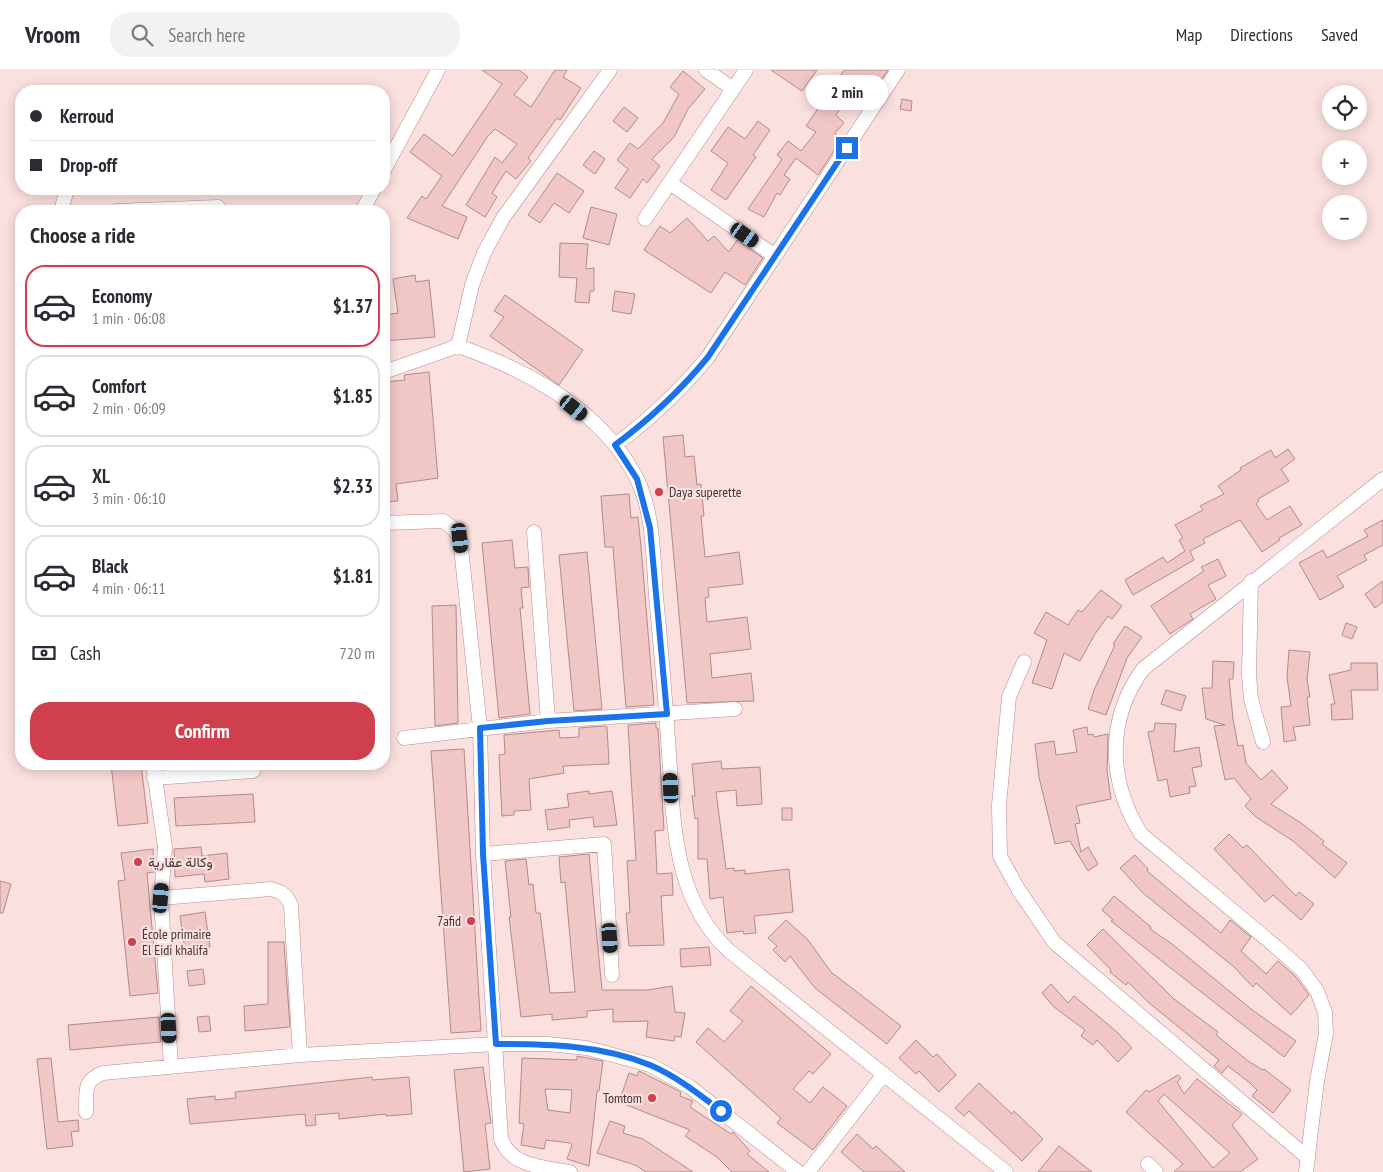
<!DOCTYPE html>
<html lang="en">
<head>
<meta charset="utf-8">
<style>
	:root { --surface:#fff; --page:#f2f2f3; --text:#2b2b33; --muted:#7c7c81; --line:#e1e1e2; --accent:#cf3f4e }
	body { margin:0; font-family:"PT Sans Narrow",Vazirmatn,sans-serif; background:var(--page); color:var(--text); height:100vh; display:flex; flex-direction:column; font-size:19px; white-space:nowrap }
	* { box-sizing:border-box; margin:0 }
	p { font-size:16px; color:var(--muted) }
	.icon { flex:none; width:28px; height:28px; fill:none; stroke:currentColor; stroke-width:2; stroke-linecap:round; stroke-linejoin:round }
	.map { position:relative; flex:1; overflow:hidden }
	.sheet { position:absolute; left:15px; top:135px; width:375px; height:565px; display:flex; flex-direction:column; background:var(--surface); border-radius:20px; box-shadow:0 2px 12px #0003 }
	.sheet>* { flex:none }
	.hud { position:absolute; left:15px; top:15px; width:375px; height:110px; border-radius:20px; box-shadow:0 2px 12px #0003; display:grid; align-content:center; height:110px; padding:0 15px; background:var(--surface) }
	.buttons { position:absolute; left:1322px; top:15px; display:grid; gap:10px }
	.buttons a { display:grid; place-items:center; width:45px; height:45px; border-radius:50%; background:var(--surface); box-shadow:0 2px 12px #0003; font-size:25px }
	.end { position:absolute; width:22px; height:22px; margin:-11px; border:6px solid #1a73e8; background:#fff; box-shadow:0 0 0 2px #fff }
	.from { border-radius:50% }
	.bubble { position:absolute; height:35px; border-radius:18px; background:var(--surface); box-shadow:0 2px 12px #0003; font-size:16px; font-weight:700; line-height:35px; text-align:center }
	.car { position:absolute; width:15px; height:30px; margin:-15px -8px; border-radius:6px; box-shadow:0 0 4px 1px #0007; background:linear-gradient(#222 24%,#8ab4d8 0 40%,#222 0 76%,#8ab4d8 0 86%,#222 0) }
	.hud b { display:flex; align-items:center; gap:18px; height:48px; font-size:19px }
	.hud b+b { border-top:1px solid var(--line) }
	.hud i { width:12px; height:12px; background:var(--text) }
	ul { padding:0; list-style:none }
	li { display:flex; align-items:center; gap:15px; height:82px; margin:0 10px 8px; padding:0 5px; border:2px solid var(--line); border-radius:20px }
	li div { flex:1 }
	li b { display:block; font-size:19px }
	li em { font-style:normal; font-weight:700 }
	li.active { border-color:var(--accent) }
	li>.icon { width:45px; height:45px; stroke-width:1.5 }
	h2 { padding:0 15px; font-size:22px; line-height:60px }
	.pay { display:flex; align-items:center; gap:12px; height:55px; padding:0 15px; font-size:19px }
	.pay p { margin-inline-start:auto }
	.button { display:flex; gap:10px; margin-top:auto; padding:10px 15px }
	.button a { flex:1; height:58px; border-radius:20px; background:var(--accent); color:#fff; font-size:20px; font-weight:700; line-height:58px; text-align:center }
	header { display:flex; align-items:center; gap:30px; box-sizing:border-box; height:70px; padding:0 25px; background:var(--surface); border-bottom:1px solid var(--line) }
	header strong { font-size:24px }
	nav { display:flex; gap:28px; margin-inline-start:auto; font-size:18px }
	.search { width:350px; height:45px; background:var(--page); display:flex; align-items:center; gap:12px; box-sizing:border-box; padding:0 18px; border-radius:20px; color:var(--muted); font-size:19px }
	.map>svg:first-child { display:block }
</style>
</head>
<body>
<header>
<strong>Vroom</strong>
<div class="search"><svg class="icon" aria-label="search" viewBox="0 0 24 24"><circle cx="10" cy="10" r="6"/><path d="M15 15l6 6"/></svg>Search here</div>
<nav><a>Map</a><a>Directions</a><a>Saved</a></nav>
</header>
<div class="map">
<svg width="1383" height="1102" viewBox="0 0 1383 1102">
	<rect width="100%" height="100%" fill="#fae0df"/>
	<path fill="#f1c7c6" stroke="#b28a8a" fill-rule="evenodd" d="M482,0H519L528,7L514,25L531,37L555,0H567L563,7L581,18L560,50L557,48L528,88L531,91L516,109L506,101L492,123L497,127L485,147L466,135L495,87L502,93L517,74L495,59L488,66L442,136L467,147L458,169L407,148L422,126L426,129L442,106L410,82L424,64L453,86L502,14Z
		M771,0H817L802,21Z
		M844,0H888L867,31L852,19L836,45L844,53L835,63L841,70L818,105L796,88L784,105L790,109L780,125L777,123L764,147L748,139L782,89L777,85L788,71L801,81L816,62L806,56Z
		M683,1L705,19L688,39L674,67L652,89L660,96L647,113L643,109L630,128L615,118L628,99L617,90L630,73L638,79L663,53L679,24L670,17Z
		M902,29L912,31L911,41L900,39Z
		M624,37L638,48L627,62L613,51Z
		M758,51L770,60L753,85L756,87L726,130L711,120L728,93L711,81L728,57L745,69Z
		M594,81L605,89L595,104L583,95Z
		M557,103L584,121L569,143L554,133L540,153L528,145Z
		M591,137L617,144L609,175L583,168Z
		M687,148L708,171L714,166L729,182L737,170L763,188L745,215L725,202L711,223L644,180L660,156L670,163Z
		M560,173L588,174L586,199L594,198V221H590L589,233L575,232L577,208L559,207Z
		M415,205L416,212L429,210L435,267L384,271V245L398,243L393,209Z
		M615,221L635,224L631,244L612,241Z
		M505,225L583,280L559,315L490,266L504,247L494,241Z
		M429,302L438,408L396,414L398,431L384,432V312L405,310L404,305Z
		M683,365L685,387L694,386L697,415L701,414L704,446H701L705,487L739,482L743,514L708,518L709,527L705,528L707,552L747,547L751,579L710,584L712,608L751,603L754,631L687,633L663,367Z
		M1288,379L1295,389L1281,399L1289,411L1258,429L1259,431L1256,434L1267,450L1290,436L1302,455L1279,468L1280,470L1262,482L1240,450L1203,469L1205,473L1190,481L1194,490L1133,525L1125,510L1163,487L1167,493L1185,481L1179,470L1183,468L1175,455L1203,440L1200,436L1224,424L1218,416L1241,400L1240,398L1271,380L1275,388Z
		M629,424L631,448L638,447L641,477L654,635L626,637L613,477H605L601,426Z
		M1383,450V475L1364,485L1367,490L1337,506L1344,517L1320,530L1299,493L1323,480L1327,488L1368,466L1364,460Z
		M512,470L515,498L528,497L529,517L521,518L523,538H520L530,644L499,648L482,473Z
		M587,482L602,639L574,641L559,485Z
		M1218,489L1226,506L1208,515L1216,529L1190,544L1193,549L1170,564L1151,536L1204,501L1201,497Z
		M1383,511V532L1375,538L1365,524Z
		M1101,520L1122,536L1112,549L1108,546L1095,564L1080,591L1064,583L1052,619L1032,613L1047,570L1034,563L1046,542L1068,555L1078,540L1082,542Z
		M456,535L458,653L435,656L432,536Z
		M1346,553L1357,557L1352,569L1342,565Z
		M1125,556L1142,567L1127,588L1106,645L1088,639L1094,620L1115,575L1113,574Z
		M1289,580L1310,582L1307,610L1310,627H1307L1310,655L1293,657L1296,670L1284,672L1281,637L1291,636L1287,607Z
		M1213,591L1234,592L1233,609H1229L1233,649L1238,676L1243,675L1246,693L1261,710L1272,700L1288,718L1271,734L1301,753L1324,771L1322,774L1347,793L1335,808L1293,771L1256,747L1245,736L1251,729L1234,708L1225,710L1214,656L1225,655L1206,649L1202,618H1212Z
		M1351,593H1377L1378,620H1351L1353,649L1332,650L1331,634H1335L1329,605L1351,600Z
		M1166,620L1186,626L1181,641L1161,634Z
		M656,653V658H658L664,760L655,761L657,804L672,803L673,825L661,826L664,875L629,876L626,843H630L627,791L636,790L628,655Z
		M1155,653L1176,654L1174,682L1199,677L1202,696L1192,698L1196,716L1189,717L1190,723L1170,727L1167,709L1158,711L1148,662L1154,661Z
		M604,656L607,657L609,694L563,696L564,703L529,709L531,740L514,741V745L502,746L499,685L505,684L504,665L559,660L560,668L579,667V658Z
		M1087,657L1088,665L1093,664L1094,667L1108,664L1107,701L1111,729L1076,736L1080,753L1075,754L1081,782L1088,777L1098,794L1088,801L1070,771L1055,774L1039,707L1035,674L1054,671L1056,685L1077,682L1073,660Z
		M464,679L481,961L451,963L431,681Z
		M721,691L722,699L760,697L762,734L737,736L736,720L716,722L726,799L734,798V801L745,800V804L789,799L793,842L754,846L756,863L744,864L743,861L727,863L723,827L710,829L707,789H698V748L695,749L692,726H695L692,694Z
		M111,694H141L148,753L118,756Z
		M589,721V724L612,721L617,755L594,757L593,747L569,750L570,757L548,760L545,740L569,737L567,724Z
		M253,724L255,752L176,756L174,728Z
		M782,738H792V750H782Z
		M1229,764L1243,778L1247,775L1296,826L1299,822L1314,834L1301,850L1273,825L1265,832L1214,779Z
		M201,777L202,786L227,783L229,809L205,812L204,804L175,807L174,779Z
		M153,779L154,802L147,803L158,923L130,926L118,811L125,810L121,783Z
		M589,784L602,920H648L672,916L675,942L685,943L681,967L675,966L674,971L646,967L648,951L613,952V939L587,941V947L552,950V944L521,947L509,847H511L505,791L526,789L529,815L533,814L536,843H540L550,923L575,922L565,812L561,813L559,787Z
		M1135,785L1148,799L1147,801L1221,863L1230,850L1251,867L1241,881L1266,904L1278,891L1295,906L1309,925L1291,945L1256,913L1253,917L1234,897L1143,823L1120,798Z
		M0,811L11,814L3,843H0Z
		M1114,826L1151,857L1150,859L1172,874L1251,939L1296,971L1284,987L1111,851L1113,850L1102,840Z
		M205,842L210,877L185,880L180,846Z
		M786,850L808,870L831,902L901,956L887,974L815,918L790,886L785,892L773,880L777,876L768,868Z
		M1103,859L1174,929L1218,962L1216,965L1248,991L1263,1000L1264,999L1291,1020L1273,1043L1252,1026L1257,1020L1250,1013L1228,996L1222,1003L1214,996L1219,990L1148,932L1128,912L1126,915L1110,902L1111,900L1087,875Z
		M268,872H284L290,957L245,961L244,936L268,934Z
		M709,877L711,895L681,897L680,879Z
		M203,899L205,914L189,916L187,901Z
		M1051,914L1068,933L1074,926L1117,962L1132,978L1118,992L1097,970L1093,975L1081,966L1085,960L1054,937L1042,923Z
		M751,916L831,984L813,1004L809,1001L793,1019L810,1033L823,1017L847,1036L813,1080L777,1053L781,1048L696,972L708,958L724,972L743,951L730,941Z
		M209,946L211,961L199,962L197,947Z
		M159,947L161,972L70,980L68,955Z
		M916,970L933,987L937,984L956,1005L939,1022L919,1001L916,1004L899,988Z
		M577,986L603,991L599,1021H597L589,1096L567,1089L572,1075L570,1073L546,1070L544,1079L521,1075L524,1054L519,1053L522,988L577,990ZM545,1019L572,1020L570,1043L548,1040Z
		M51,988L58,1052L78,1050L79,1061L71,1062L73,1076L47,1079L37,989Z
		M483,997L491,1053L485,1054L490,1099L464,1102L454,1000Z
		M639,1001L681,1022L680,1026L693,1031L690,1037L731,1064L733,1062L750,1081L747,1084L769,1102H732L717,1087L685,1066L690,1060L619,1032L629,1003L637,1006Z
		M1178,1005L1181,1008L1177,1012L1184,1024L1197,1009L1242,1044L1232,1055L1258,1089L1240,1102H1174L1183,1094L1126,1042L1146,1020L1149,1022ZM1164,1024L1230,1083L1213,1098L1158,1031Z
		M372,1007L373,1010L409,1007L412,1044L386,1046V1044L339,1049V1043L315,1045L316,1055L306,1056L305,1044L190,1054L187,1029L215,1026V1030L236,1028L235,1022Z
		M979,1013L1012,1044L1014,1041L1043,1069L1022,1091L969,1041L964,1046L955,1038Z
		M610,1051L625,1056L623,1063L643,1069L693,1102H646L635,1095L597,1083Z
		M857,1064L873,1079L876,1076L905,1102H864L841,1082Z
		M1059,1076L1092,1102H1038Z"/>
	<g fill="none" stroke-linecap="round" stroke-linejoin="round">
		<g stroke="#b58d8d" stroke-width="15">
			<path id="minor" d="M706,0L733,19
				M384,100L438,0
				M670,113L775,186
				M61,141L67,119
				M116,141L218,137
				M362,141L374,119
				M645,149L746,0
				M458,276L472,215L484,183L503,148L610,0
				M384,302L458,276C527,300 601,340 636,407C654,442 653,487 656,526C662,588 667,651 671,714C674,774 682,836 728,880L1006,1102
				M615,375C650,349 680,321 708,287L898,0
				M384,453L443,451L454,459L460,468L480,658L483,784L501,1069C511,1097 544,1097 570,1102
				M534,462L548,651
				M1251,511L1249,605L1251,629L1263,672
				M1024,592L1009,627L999,735L1000,786L1018,819L1054,872L1308,1088
				M404,668L548,651L735,639
				M153,694L165,777L161,828L171,996
				M154,708L253,701
				M483,784L604,774L612,905
				M161,828L271,819C282,822 287,825 291,836L300,985
				M86,1042C87,1022 82,1011 103,1003L300,985L496,974H548L587,978L650,995L690,1017L798,1102
				M1148,1094L1156,1102
				M808,1102L884,1004
				M1306,1102L1317,1011L1326,963L1325,942L1317,921L1302,900L1275,876L1141,764C1108,711 1106,650 1143,599L1383,409"/>
		</g>
		<use href="#minor" stroke="#fff" stroke-width="14"/>
	</g>
	<g fill="none" stroke-linecap="round" stroke-linejoin="round">
		<path stroke="#1a73e8" stroke-width="6" d="M721,1041C699,1024 676,1006 650,995C601,975 548,974 496,974L483,784L480,658L548,651L667,644L650,458L637,409L615,375C650,349 680,321 708,287L847,78"/>
	</g>
	<g fill="#cf3f4e" stroke="#fae0df" stroke-width="2">
		<circle cx="659" cy="422" r="5"/>
		<circle cx="138" cy="792" r="5"/>
		<circle cx="471" cy="851" r="5"/>
		<circle cx="132" cy="872" r="5"/>
		<circle cx="652" cy="1028" r="5"/>
	</g>
	<g text-anchor="middle" dominant-baseline="central" stroke-width="4.5" stroke-linejoin="round" paint-order="stroke">
		<g font-size="14" fill="#463535" stroke="#fae0df" text-anchor="start">
			<text x="669" y="422">Daya superette</text>
			<text x="148" y="792">وكالة عقارية</text>
			<text x="461" y="851" text-anchor="end">7afid</text>
			<text x="142" y="864">École primaire<tspan x="142" dy="16">El Eidi khalifa</tspan></text>
			<text x="642" y="1028" text-anchor="end">Tomtom</text>
		</g>
	</g>
</svg>
<div class="buttons">
<a><svg class="icon" aria-label="locate" viewBox="0 0 24 24"><circle cx="12" cy="12" r="6"/><path d="M12 2v4M12 18v4M2 12h4M18 12h4"/></svg></a>
<a>+</a>
<a>−</a>
</div>
<i class="end from" style="left:721px;top:1041px"></i>
<i class="end" style="left:847px;top:78px"></i>
<div class="bubble" style="left:806px;top:5px;width:82px">2 min</div>
<i class="car" style="left:745px;top:165px;rotate:125deg"></i>
<i class="car" style="left:574px;top:338px;rotate:129deg"></i>
<i class="car" style="left:460px;top:468px;rotate:174deg"></i>
<i class="car" style="left:671px;top:718px;rotate:357deg"></i>
<i class="car" style="left:161px;top:828px;rotate:5deg"></i>
<i class="car" style="left:610px;top:868px;rotate:176deg"></i>
<i class="car" style="left:169px;top:958px;rotate:177deg"></i>
<div class="hud">
<b><i class="from"></i>Kerroud</b>
<b><i></i>Drop-off</b>
</div>
<section class="sheet">
<h2>Choose a ride</h2>
<ul>
<li class="active"><svg class="icon" aria-label="car" viewBox="0 0 24 24"><path d="M5 17H2v-5l4-1 3-4h7l3 4 3 1v5h-3M9 17h6M6 11h13"/><circle cx="7" cy="17" r="2"/><circle cx="17" cy="17" r="2"/></svg><div><b>Economy</b><p>1 min · 06:08</p></div><em>$1.37</em></li>
<li><svg class="icon" aria-label="car" viewBox="0 0 24 24"><path d="M5 17H2v-5l4-1 3-4h7l3 4 3 1v5h-3M9 17h6M6 11h13"/><circle cx="7" cy="17" r="2"/><circle cx="17" cy="17" r="2"/></svg><div><b>Comfort</b><p>2 min · 06:09</p></div><em>$1.85</em></li>
<li><svg class="icon" aria-label="car" viewBox="0 0 24 24"><path d="M5 17H2v-5l4-1 3-4h7l3 4 3 1v5h-3M9 17h6M6 11h13"/><circle cx="7" cy="17" r="2"/><circle cx="17" cy="17" r="2"/></svg><div><b>XL</b><p>3 min · 06:10</p></div><em>$2.33</em></li>
<li><svg class="icon" aria-label="car" viewBox="0 0 24 24"><path d="M5 17H2v-5l4-1 3-4h7l3 4 3 1v5h-3M9 17h6M6 11h13"/><circle cx="7" cy="17" r="2"/><circle cx="17" cy="17" r="2"/></svg><div><b>Black</b><p>4 min · 06:11</p></div><em>$1.81</em></li>
</ul>
<div class="pay"><svg class="icon" aria-label="cash" viewBox="0 0 24 24"><path d="M3 7h18v10H3z"/><circle cx="12" cy="12" r="2"/></svg>Cash<p>720 m</p></div>
<div class="button"><a>Confirm</a></div>
</section>
</div>
</body>
</html>
